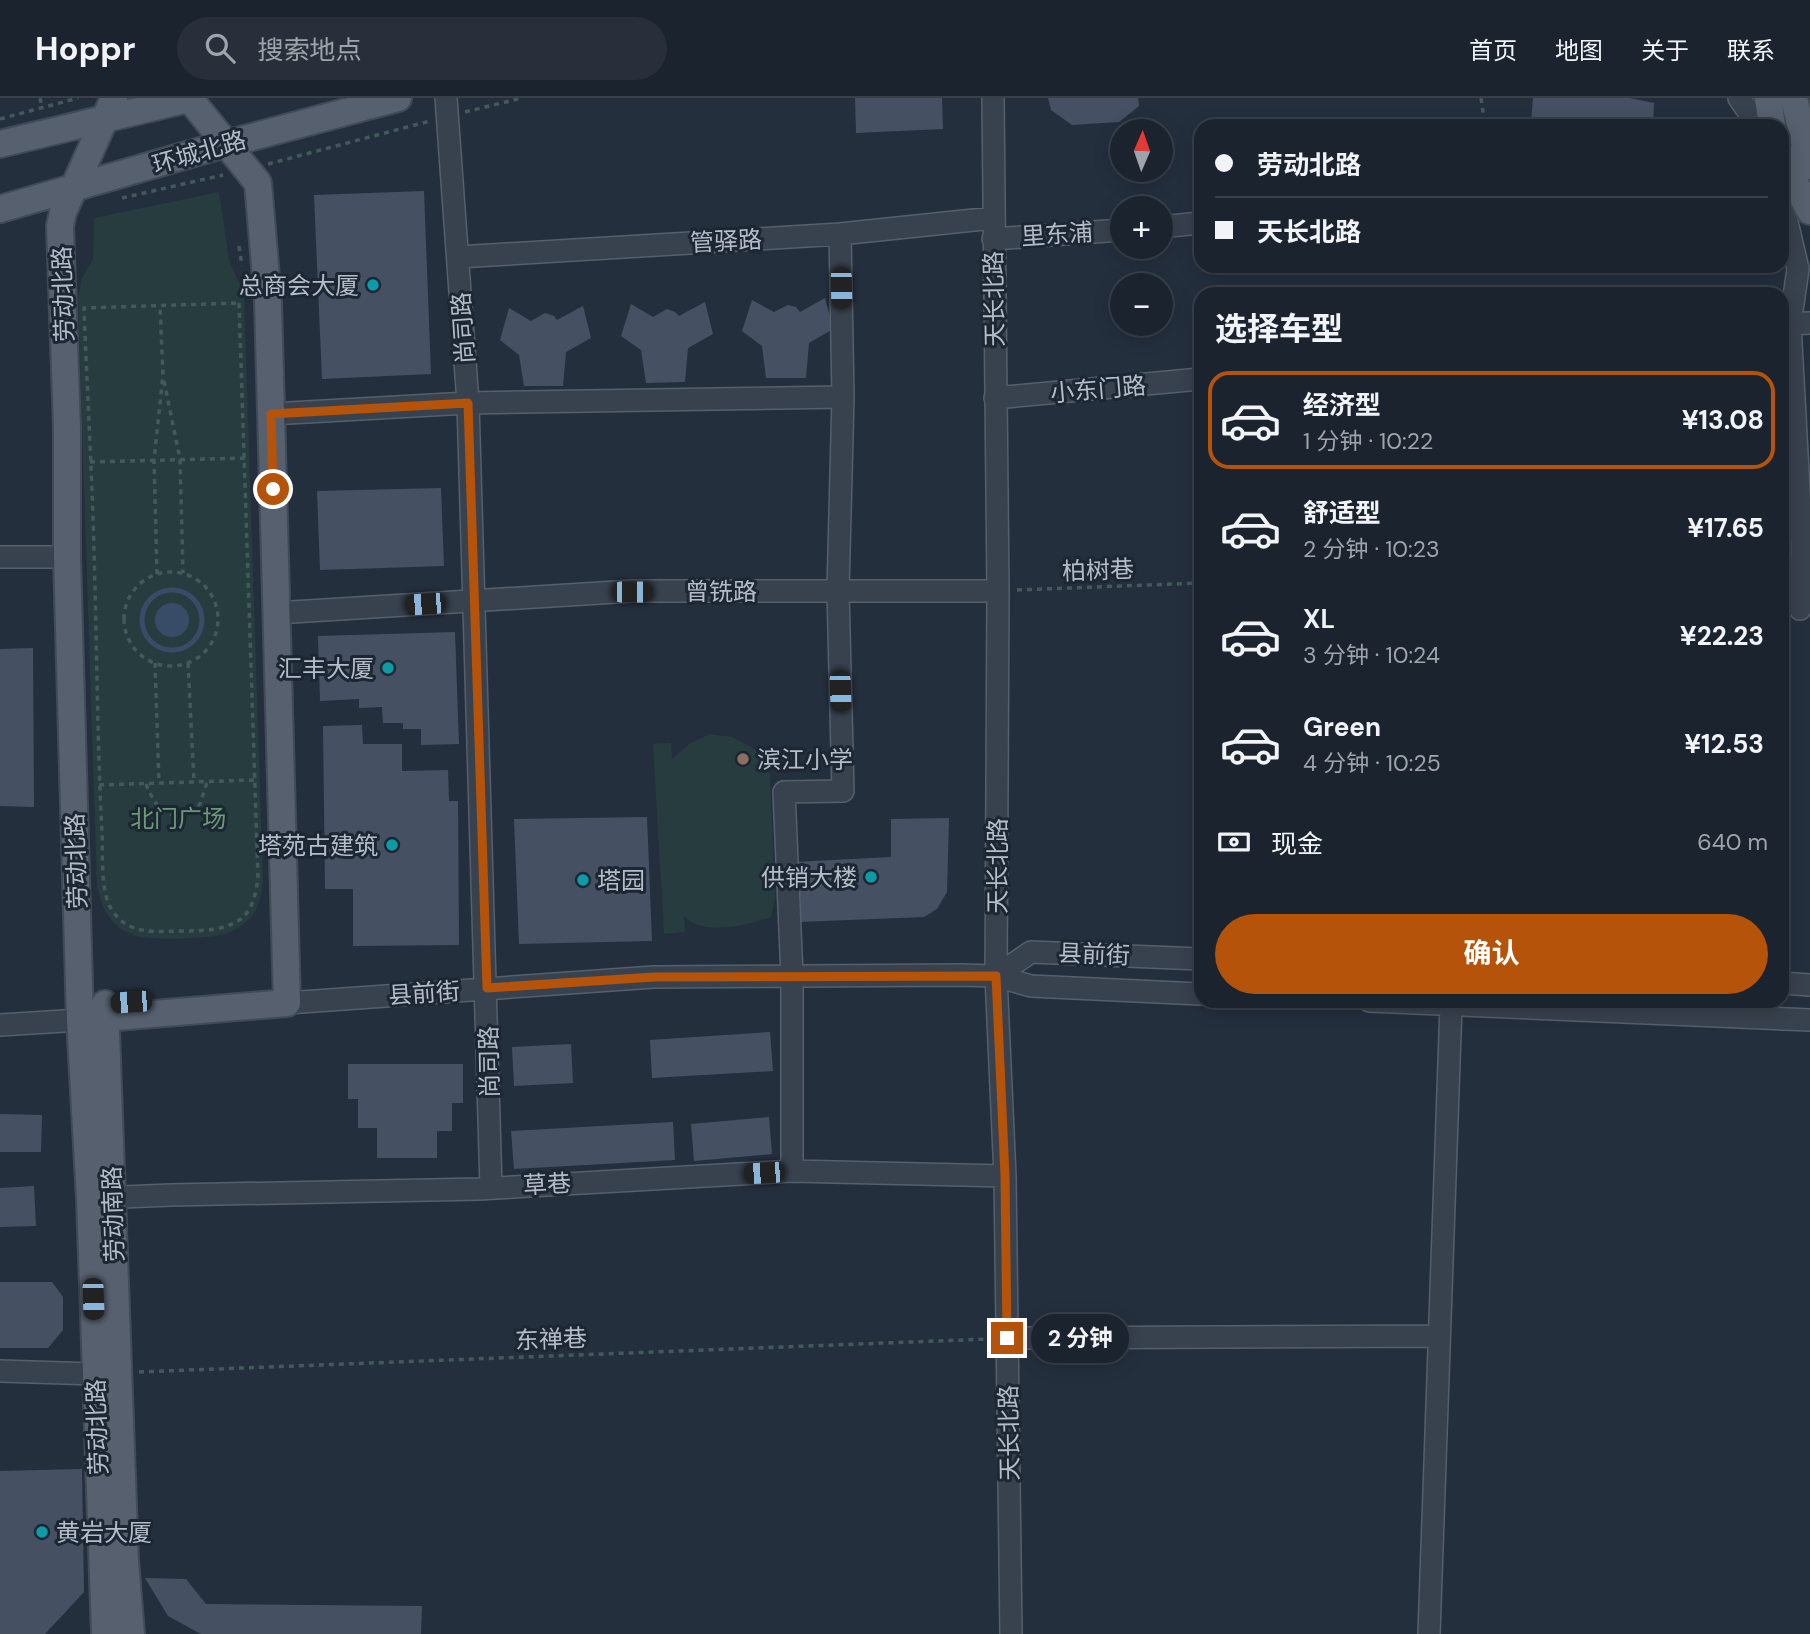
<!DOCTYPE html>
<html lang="zh">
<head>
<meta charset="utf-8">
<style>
	:root { --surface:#1b232e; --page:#282f3a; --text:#f1f3f6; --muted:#a0a4aa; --line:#39404a; --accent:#b45309 }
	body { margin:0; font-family:"DM Sans","Noto Sans SC",sans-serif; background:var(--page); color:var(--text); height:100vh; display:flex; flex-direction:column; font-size:26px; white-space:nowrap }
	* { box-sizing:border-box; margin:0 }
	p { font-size:23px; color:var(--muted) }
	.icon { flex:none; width:38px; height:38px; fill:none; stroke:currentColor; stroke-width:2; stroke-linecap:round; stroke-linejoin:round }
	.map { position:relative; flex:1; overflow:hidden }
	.details { position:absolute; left:1194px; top:189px; width:595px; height:721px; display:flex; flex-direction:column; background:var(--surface); border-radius:21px; box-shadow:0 4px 18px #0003,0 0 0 2px var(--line) }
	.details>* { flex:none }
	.guide { position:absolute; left:1194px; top:21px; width:595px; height:154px; border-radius:21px; box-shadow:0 4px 18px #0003,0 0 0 2px var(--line); display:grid; align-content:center; height:154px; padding:0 21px; background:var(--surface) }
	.needle { width:46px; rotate:2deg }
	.tools { position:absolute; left:1110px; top:21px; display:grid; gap:14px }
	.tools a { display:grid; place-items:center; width:63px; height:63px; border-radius:50%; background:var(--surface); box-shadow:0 4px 18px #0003,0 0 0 2px var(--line); font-size:35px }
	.end { position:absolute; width:32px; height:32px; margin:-16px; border:9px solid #b45309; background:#fff; box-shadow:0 0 0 4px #fff }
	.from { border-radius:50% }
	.bubble { position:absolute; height:49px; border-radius:24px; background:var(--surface); box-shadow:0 4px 18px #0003,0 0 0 2px var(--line); font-size:23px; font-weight:700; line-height:49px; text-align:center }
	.car { position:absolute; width:21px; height:42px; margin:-21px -10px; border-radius:9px; box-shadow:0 0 5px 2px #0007; background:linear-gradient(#222 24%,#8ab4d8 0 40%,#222 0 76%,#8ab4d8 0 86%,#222 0) }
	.guide b { display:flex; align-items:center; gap:24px; height:66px; font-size:26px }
	.guide b+b { border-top:2px solid var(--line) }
	.guide i { width:18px; height:18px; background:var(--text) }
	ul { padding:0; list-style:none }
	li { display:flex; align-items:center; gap:21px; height:98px; margin:0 14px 10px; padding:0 7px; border:4px solid transparent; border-radius:21px }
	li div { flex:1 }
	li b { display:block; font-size:26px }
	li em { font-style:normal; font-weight:700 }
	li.active { border-color:var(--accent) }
	li>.icon { width:63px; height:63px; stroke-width:1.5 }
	h2 { padding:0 21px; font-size:32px; line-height:84px }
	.pay { display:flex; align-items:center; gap:18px; height:77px; padding:0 21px; font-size:26px }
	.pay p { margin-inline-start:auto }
	.cta { display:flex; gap:14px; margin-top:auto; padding:14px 21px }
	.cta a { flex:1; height:80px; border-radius:42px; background:var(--accent); color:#fff; font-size:28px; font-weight:700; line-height:80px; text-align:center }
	header { display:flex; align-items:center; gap:42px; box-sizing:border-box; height:98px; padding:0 35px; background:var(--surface); border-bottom:2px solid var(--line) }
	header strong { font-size:33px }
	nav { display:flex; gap:38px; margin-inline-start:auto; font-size:24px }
	.search { width:490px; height:63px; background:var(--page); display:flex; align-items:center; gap:18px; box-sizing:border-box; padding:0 24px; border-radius:38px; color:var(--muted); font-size:26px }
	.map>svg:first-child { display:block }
</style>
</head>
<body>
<header>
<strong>Hoppr</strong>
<div class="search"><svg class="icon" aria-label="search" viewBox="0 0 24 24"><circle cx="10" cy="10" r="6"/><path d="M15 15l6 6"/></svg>搜索地点</div>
<nav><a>首页</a><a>地图</a><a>关于</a><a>联系</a></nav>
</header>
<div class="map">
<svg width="1810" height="1536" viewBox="0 0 1810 1536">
	<rect width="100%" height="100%" fill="#242f3e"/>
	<path fill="#263c3f" d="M219,94L229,162L244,197L263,783C261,795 260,808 252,818C246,826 234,833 225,836C213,840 164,842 150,840C139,840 128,836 120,830C105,819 101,805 97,788L78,202L82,180L93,161L94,120Z
		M710,636L732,639L758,653L770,677L775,801L771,819C749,826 722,834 698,827C693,826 688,821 684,818L685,834L664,836L653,646L671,645L672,661L689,646Z"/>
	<path fill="#394c67" d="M155 522a17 17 0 1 1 34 0a17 17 0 1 1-34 0Z"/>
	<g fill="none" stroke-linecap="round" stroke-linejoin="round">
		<path stroke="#394c67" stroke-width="5" d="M142 522a30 30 0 1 1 60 0a30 30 0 1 1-60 0Z"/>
	</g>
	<path fill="#455162" d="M855,0H942L943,31L856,35Z
		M1048,0H1138L1139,8L1119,24L1072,27L1051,12Z
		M1533,0H1630L1654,5L1653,28H1561L1531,24Z
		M424,93L431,276L322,281L314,97Z
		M825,200L833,231L809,245L806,280H766L762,248L742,233L752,202L774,214L788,207L796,209L800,214Z
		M705,204L713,236L688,250L685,284L646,285L641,252L621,238L631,206L653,219L667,211L675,214L679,218Z
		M583,208L591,240L566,254L563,288H524L519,257L500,242L509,210L531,223L545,215L554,218L557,222Z
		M441,390L444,468L320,472L317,393Z
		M455,534L459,646L421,647V631H403V625H383L382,609L359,610V601L320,603L318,538Z
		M33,550L34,709L0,708V551Z
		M362,627L363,646H402V673L448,672L449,703H458L459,847L353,848V791H325L323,628Z
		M647,719L652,843L519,846L514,721Z
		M949,720L947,794L937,811L924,819L798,824L794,764L891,759V721Z
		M770,934L773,973L652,980L650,942Z
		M571,946L573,985L514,988L512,949Z
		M348,966H463V1005H452V1033H437V1060H377V1030H358V1001H348Z
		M0,1016L42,1017L41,1054H0Z
		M769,1019L772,1056L694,1063L691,1026Z
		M673,1024L675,1062L514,1071L511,1033Z
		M34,1088L36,1128L0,1129V1090Z
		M0,1184H52L63,1199V1232L48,1250H0Z
		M82,1371L84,1494L45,1536H0V1373Z
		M145,1480L186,1481L206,1506L422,1508L421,1536H201L168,1518Z"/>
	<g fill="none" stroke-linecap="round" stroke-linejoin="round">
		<g stroke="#565f6c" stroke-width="24">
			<path id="minor" d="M446,0L468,305L491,1089
				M993,0L998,493L996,878L1005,1078L1011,1536
				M1739,0L1758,28
				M1782,114L1787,124L1798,171L1790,226L1802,449L1800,511
				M1160,129L1200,125
				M993,141L1122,132
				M458,159L840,136L993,120
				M1782,226L1810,225
				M995,300L1200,281
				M271,316L468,305L843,299
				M0,459H67
				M276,515L632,493H998
				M996,878L1031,854L1200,861
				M1782,885L1810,887
				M1369,903L1810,922
				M287,905L654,879L961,877L996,878L1031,888L1200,896
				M0,927L80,922
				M792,1073V878L784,694L843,693L838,493L843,299L840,136
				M98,1100L171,1097L479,1091L792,1073L1005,1078
				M1007,1240L1439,1238
				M0,1273L95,1276
				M1429,1536L1451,907"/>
		</g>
		<g stroke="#414a57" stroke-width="30">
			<path id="major" d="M1768,0L1772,28
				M1794,0L1810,68
				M0,46L192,0
				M1782,56L1788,72L1810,113
				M0,111L211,50L398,0
				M105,906L125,1463L131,1536
				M80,922L287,905L268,203L258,85L189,0
				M105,1536L90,1101L80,922L67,459V330L60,128L63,114L114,0"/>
		</g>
		<path stroke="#44595c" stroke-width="3.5" stroke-dasharray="5 5" stroke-linecap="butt" d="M40,0L42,9
			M1481,0L1485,28
			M465,14L522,0
			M0,21L78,0
			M268,66L430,23
			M122,100L223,77
			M239,148L242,168
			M239,205L258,780C254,810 247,825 215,831C203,833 191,833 178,833C153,834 127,836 112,812C100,795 103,756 102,734C97,641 97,547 94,454C92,373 87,292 84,210Z
			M164,283L180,361L183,475
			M90,364L246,360
			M124 521a47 47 0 1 1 94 0a47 47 0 1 1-94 0Z
			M157,476L154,362L163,277L160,208
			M1017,492L1200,485
			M155,565L159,685
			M188,565L194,684
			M146,686C157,714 173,729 200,706L207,684
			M99,687L254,682
			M139,1274L988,1241"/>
		<use href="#minor" stroke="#38414e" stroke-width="21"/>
		<use href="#major" stroke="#56606e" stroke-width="26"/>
	</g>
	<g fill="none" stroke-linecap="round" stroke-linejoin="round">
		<path stroke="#b45309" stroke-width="9" d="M273,391L271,316L468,305L487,890L654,879L996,878L1005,1078L1007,1240"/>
	</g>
	<g fill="#0f9aa8" stroke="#1d2633" stroke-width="2.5">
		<circle cx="373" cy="187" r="7"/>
		<circle cx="388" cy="570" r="7"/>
		<circle cx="392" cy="747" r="7"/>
		<circle cx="871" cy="779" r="7"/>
		<circle cx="583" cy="782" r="7"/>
		<circle cx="42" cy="1434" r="7"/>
	</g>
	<circle fill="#8d6e63" stroke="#1d2633" stroke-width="2.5" cx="743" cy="661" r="7"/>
	<g text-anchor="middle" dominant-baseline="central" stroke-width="6" stroke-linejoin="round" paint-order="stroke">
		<g font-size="24" fill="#b4bcc9" stroke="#1d2633">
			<text transform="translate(199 54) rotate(-16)">环城北路</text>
			<text transform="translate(1057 136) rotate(-4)">里东浦</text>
			<text transform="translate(726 143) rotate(-3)">管驿路</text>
			<text transform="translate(63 196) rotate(-92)">劳动北路</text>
			<text transform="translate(994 201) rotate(-91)">天长北路</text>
			<text transform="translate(463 230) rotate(-94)">尚司路</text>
			<text transform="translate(1098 291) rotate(-5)">小东门路</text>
			<text transform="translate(1098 472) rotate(-2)">柏树巷</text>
			<text x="721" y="493">曾铣路</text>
			<text transform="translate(76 763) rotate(-92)">劳动北路</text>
			<text transform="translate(997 768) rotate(-90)">天长北路</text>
			<text transform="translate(1094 856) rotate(2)">县前街</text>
			<text transform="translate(424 895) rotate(-4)">县前街</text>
			<text transform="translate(489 964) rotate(-91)">尚司路</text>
			<text transform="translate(547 1086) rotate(-3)">草巷</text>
			<text transform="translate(113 1116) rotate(-92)">劳动南路</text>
			<text transform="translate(551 1241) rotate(-2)">东禅巷</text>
			<text transform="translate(97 1329) rotate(-92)">劳动北路</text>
			<text transform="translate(1009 1335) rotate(-91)">天长北路</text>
		</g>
		<g font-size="24" fill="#b4bcc9" stroke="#1d2633" text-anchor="end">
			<text x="359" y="187">总商会大厦</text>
			<text x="374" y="570">汇丰大厦</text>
			<text x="757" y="661" text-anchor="start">滨江小学</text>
			<text x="378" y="747">塔苑古建筑</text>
			<text x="857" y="779">供销大楼</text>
			<text x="597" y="782" text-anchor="start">塔园</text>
			<text x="56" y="1434" text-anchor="start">黄岩大厦</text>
		</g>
		<g font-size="24" fill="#6b9a76" stroke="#1d2633">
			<text x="178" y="720">北门广场</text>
		</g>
	</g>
</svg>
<div class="tools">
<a><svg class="needle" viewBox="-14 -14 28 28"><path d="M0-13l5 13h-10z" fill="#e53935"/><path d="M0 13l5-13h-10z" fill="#a0a4aa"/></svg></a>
<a>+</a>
<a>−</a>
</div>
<i class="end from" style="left:273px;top:391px"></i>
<i class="end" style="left:1007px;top:1240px"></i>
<div class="bubble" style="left:1031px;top:1216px;width:98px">2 分钟</div>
<i class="car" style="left:841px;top:190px;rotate:179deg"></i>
<i class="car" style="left:632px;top:494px;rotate:90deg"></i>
<i class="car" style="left:425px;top:506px;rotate:266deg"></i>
<i class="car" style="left:840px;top:593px;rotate:178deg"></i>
<i class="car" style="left:131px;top:904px;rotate:266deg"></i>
<i class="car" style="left:764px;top:1075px;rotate:267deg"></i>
<i class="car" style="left:93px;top:1201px;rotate:178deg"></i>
<div class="guide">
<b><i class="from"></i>劳动北路</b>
<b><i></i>天长北路</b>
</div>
<section class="details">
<h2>选择车型</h2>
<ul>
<li class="active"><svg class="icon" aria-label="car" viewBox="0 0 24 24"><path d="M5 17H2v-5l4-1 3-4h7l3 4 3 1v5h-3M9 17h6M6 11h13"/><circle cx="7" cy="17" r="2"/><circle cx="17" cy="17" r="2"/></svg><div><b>经济型</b><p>1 分钟 · 10:22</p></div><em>¥13.08</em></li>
<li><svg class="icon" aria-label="car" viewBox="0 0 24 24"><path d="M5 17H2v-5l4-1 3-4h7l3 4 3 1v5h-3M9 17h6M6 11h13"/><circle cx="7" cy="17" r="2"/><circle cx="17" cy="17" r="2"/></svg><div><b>舒适型</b><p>2 分钟 · 10:23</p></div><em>¥17.65</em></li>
<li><svg class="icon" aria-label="car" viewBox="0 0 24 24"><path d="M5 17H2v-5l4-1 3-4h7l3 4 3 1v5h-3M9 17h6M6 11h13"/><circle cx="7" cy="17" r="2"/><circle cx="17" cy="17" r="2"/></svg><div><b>XL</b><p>3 分钟 · 10:24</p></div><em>¥22.23</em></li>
<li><svg class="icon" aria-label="car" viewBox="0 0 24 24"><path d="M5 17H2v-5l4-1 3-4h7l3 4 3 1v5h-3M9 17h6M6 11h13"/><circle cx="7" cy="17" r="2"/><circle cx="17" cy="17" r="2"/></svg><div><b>Green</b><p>4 分钟 · 10:25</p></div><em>¥12.53</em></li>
</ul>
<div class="pay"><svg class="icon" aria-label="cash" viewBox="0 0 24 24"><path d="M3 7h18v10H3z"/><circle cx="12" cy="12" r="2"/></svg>现金<p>640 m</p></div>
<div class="cta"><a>确认</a></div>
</section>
</div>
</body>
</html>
